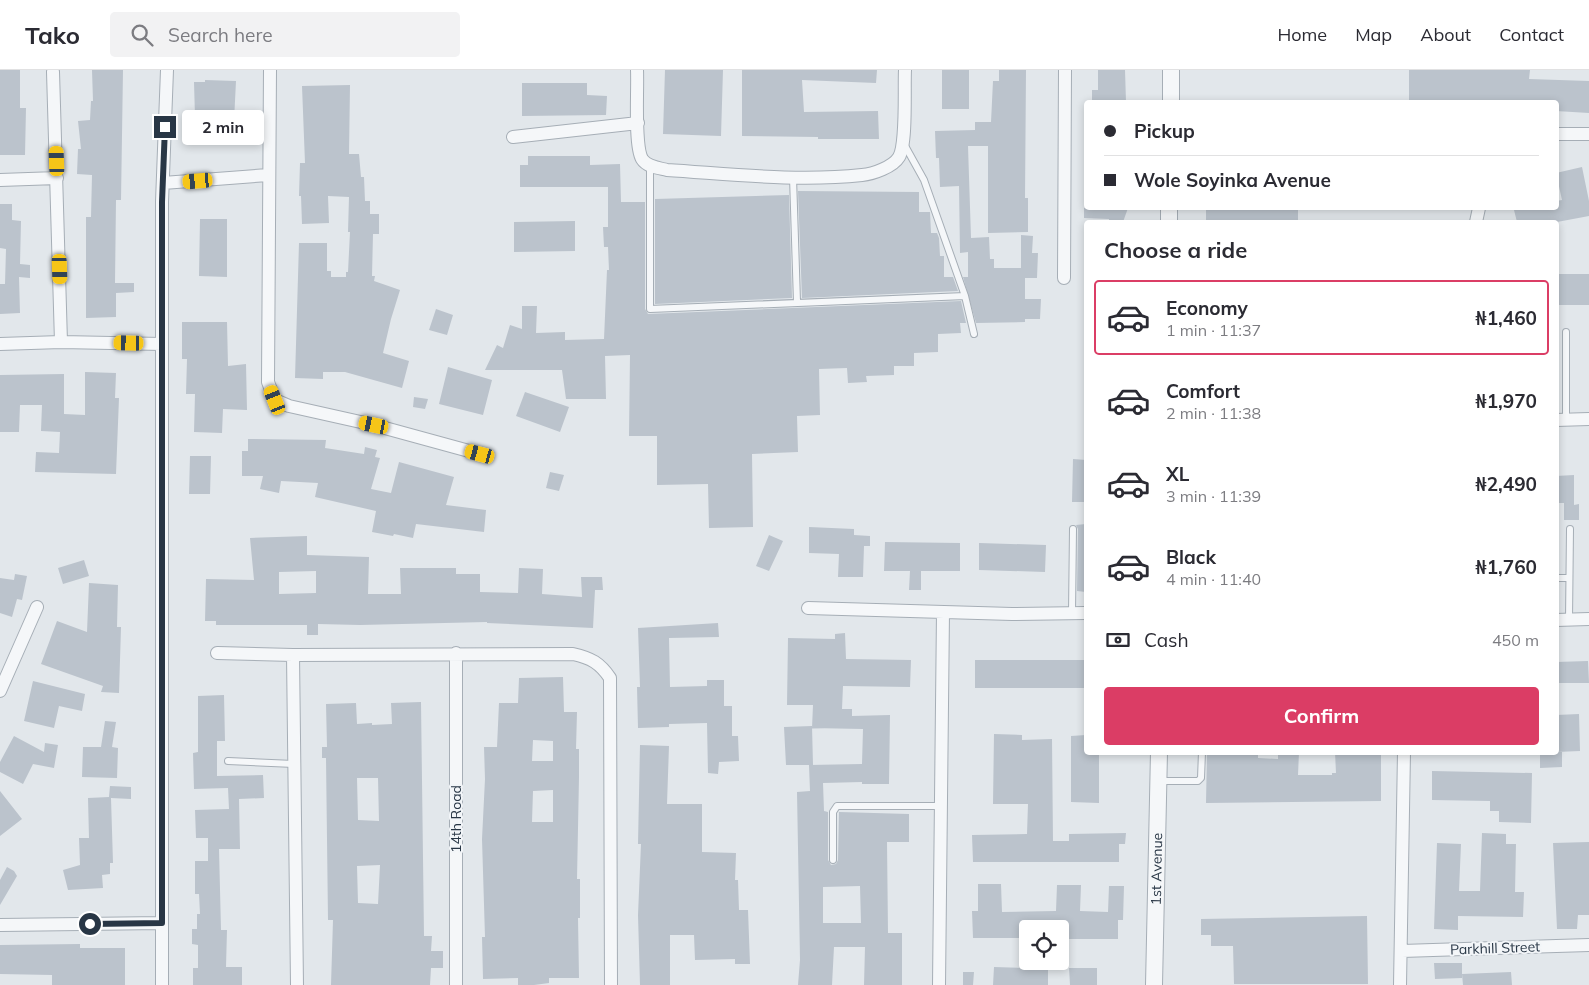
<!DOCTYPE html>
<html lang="en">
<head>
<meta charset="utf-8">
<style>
	:root { --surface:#fff; --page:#f2f2f3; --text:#2b2b33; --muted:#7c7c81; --line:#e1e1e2; --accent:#db3d65 }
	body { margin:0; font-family:Mulish,sans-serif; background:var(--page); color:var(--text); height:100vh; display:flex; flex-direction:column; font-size:19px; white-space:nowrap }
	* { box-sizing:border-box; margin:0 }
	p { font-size:16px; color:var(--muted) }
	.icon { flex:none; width:28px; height:28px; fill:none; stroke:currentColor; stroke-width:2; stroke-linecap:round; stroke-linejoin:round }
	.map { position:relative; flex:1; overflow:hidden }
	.sheet { position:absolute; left:1084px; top:150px; width:475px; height:535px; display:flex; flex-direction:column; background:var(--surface); border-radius:5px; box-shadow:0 2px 8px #0003 }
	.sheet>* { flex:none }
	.top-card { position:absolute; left:1084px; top:30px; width:475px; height:110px; border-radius:5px; box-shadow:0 2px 8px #0003; display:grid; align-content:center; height:110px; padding:0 20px; background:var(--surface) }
	.controls { position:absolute; left:1019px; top:850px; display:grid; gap:10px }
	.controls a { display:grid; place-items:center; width:50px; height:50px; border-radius:5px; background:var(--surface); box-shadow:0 2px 8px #0003; font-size:25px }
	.end { position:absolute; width:22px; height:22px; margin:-11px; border:6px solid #283645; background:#fff; box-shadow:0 0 0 2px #fff }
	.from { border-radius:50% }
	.bubble { position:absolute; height:35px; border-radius:5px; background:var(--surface); box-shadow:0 2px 8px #0003; font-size:16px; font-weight:700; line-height:35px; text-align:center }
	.car { position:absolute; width:15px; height:30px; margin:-15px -8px; border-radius:6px; box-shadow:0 0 4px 1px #0007; background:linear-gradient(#f5c518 24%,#345 0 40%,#f5c518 0 76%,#345 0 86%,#f5c518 0) }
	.top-card b { display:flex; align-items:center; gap:18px; height:48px; font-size:19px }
	.top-card b+b { border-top:1px solid var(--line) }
	.top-card i { width:12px; height:12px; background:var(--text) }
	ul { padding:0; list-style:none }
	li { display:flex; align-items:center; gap:15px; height:75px; margin:0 10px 8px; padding:0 10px; border:2px solid transparent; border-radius:5px }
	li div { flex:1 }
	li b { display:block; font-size:19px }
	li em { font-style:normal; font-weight:700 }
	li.selected { border-color:var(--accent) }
	li>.icon { width:45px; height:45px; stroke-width:1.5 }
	h2 { padding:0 20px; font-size:22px; line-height:60px }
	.pay { display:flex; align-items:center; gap:12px; height:55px; padding:0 20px; font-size:19px }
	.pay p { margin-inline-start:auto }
	.action { display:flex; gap:10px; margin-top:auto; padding:10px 20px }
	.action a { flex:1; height:58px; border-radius:5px; background:var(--accent); color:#fff; font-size:20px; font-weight:700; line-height:58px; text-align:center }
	header { display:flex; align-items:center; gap:30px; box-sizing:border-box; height:70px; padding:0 25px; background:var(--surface); border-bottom:1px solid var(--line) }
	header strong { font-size:24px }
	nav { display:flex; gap:28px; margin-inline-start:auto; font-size:18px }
	.search { width:350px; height:45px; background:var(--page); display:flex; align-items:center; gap:12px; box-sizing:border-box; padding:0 18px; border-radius:5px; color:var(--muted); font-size:19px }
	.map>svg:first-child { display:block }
</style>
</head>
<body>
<header>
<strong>Tako</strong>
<div class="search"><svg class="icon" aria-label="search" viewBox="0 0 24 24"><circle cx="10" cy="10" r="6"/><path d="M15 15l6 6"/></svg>Search here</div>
<nav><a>Home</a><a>Map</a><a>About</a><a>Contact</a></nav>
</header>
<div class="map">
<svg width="1589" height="915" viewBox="0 0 1589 915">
	<rect width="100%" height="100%" fill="#e2e7eb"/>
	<path fill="#bbc3cc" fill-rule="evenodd" d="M0,0H20V38H26L25,85H0Z
		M92,0H123L121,130H116L115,213H134V222L116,223V247L86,248V147H91L92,105L77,104L78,79H81L78,51L90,50L91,31H93Z
		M665,0H723L721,66L663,64Z
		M742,0H877L876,13L802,10L804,42L878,41L879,69H818V67L742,66Z
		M942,0H969V39H942Z
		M999,0H1026L1025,128H1028V162L988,163V76H968L971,168L989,167L990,189H994V198H1021V165L1033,166L1032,183H1038L1037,208H1025V229H1041L1040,249H1025V252L976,253L963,207H968V182L960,183L959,116L940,117L939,88H936L935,61L975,60V52H991L993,11H999Z
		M1098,0H1125L1126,32H1092V20H1098Z
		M1409,0H1530L1529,9L1589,11V43L1556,41V32H1409Z
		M205,10L236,11L233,71L202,70L203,66L195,67L193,47H195L194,12H205Z
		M522,13H587V25L607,26L606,45L522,46Z
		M350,15L349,84H359L361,107H364L365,131H370V144H379V164H373L372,206H375L374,211L400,220L391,249L383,283L409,291L402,318L345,302H323V309L295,308L299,173H327V201H331V207H346V202H348L350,162H348L349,127L328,126L329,153L302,154L301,126H299L300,93H305L302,16Z
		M528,86H590V95L620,94L621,132H645V239L648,244L961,231L966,253H960L961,263L938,264V282L914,283V296H894V305L866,306L867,312L848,313L847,298L819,299L820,345L797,346L798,382L752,384L753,457L709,458L708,414L657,415V366H629L630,285L605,286L606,329H566L562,300H485L497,275L503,278L510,255L522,259V236H537L536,263L565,262V270L604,269L607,200H609L608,177H604L603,157H608V117H520V95H528Z
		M1582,97L1589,131V146L1557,152H1517L1514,140L1525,138H1556V131L1562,130L1556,103Z
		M798,121L919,122V142H930L931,163H937L939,168L940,186H944V207H953L958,221L802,228Z
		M789,125L792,228L655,234V129Z
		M0,134H12V150L21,151L20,194L30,195V208L19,207L20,243L0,244V214H5L6,179L0,178Z
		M1084,138H1128L1123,152H1109V149L1084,148Z
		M1206,138H1298V151H1206Z
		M200,149H227V207L199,206Z
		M575,151V181L514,182V152Z
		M1556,204H1589V235H1556Z
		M436,239L453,245L447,265L429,260Z
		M182,252H227L228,296L246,294L247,340L223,339L222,363L194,362L195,324H186L187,289H182Z
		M448,297L492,310L483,345L439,334Z
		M85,302L116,303L115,328H119L116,404L35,402L36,382L59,383L60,362L41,361L42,335H20L19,362H0V305L64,304V344L85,345Z
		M525,322L569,337L560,362L516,346Z
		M414,327L428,329L425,339L413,337Z
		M248,369L326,370L325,378L364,384L365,377L377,380L375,387L380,388L371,419L391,423L399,392L454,407L446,435L486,440L484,462L416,454L413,468L394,464L393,466L372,462L376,441L315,427L318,413L281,411L279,423L260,419L263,406H242V381H248Z
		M190,386H211L210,424H189Z
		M1073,389L1086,390V432H1072Z
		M550,402L564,405L559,421L546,418Z
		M1574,405V435L1579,434V450H1564V433H1556V406Z
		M1086,454V522L1077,521L1078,459L1076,455Z
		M809,457L854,459V465L870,466V476H864L863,507H838L839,484L809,483Z
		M769,465L783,471L769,501L756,496Z
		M307,466V485L369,487L368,524H401L400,498H456V504H480V522L518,523L519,498L543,499L542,524L582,527L581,507H602L603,520H595L593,558L487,553V552L360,555L318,554V565H307V555H216V551H205L206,509L254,510L250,468ZM316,501V523L279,524V502Z
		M885,472L960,473V501H921V520H909L910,501H884Z
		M979,473L1046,475L1045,502L979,500Z
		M84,490L89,506L63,514L58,498Z
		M15,504L27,506L22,530L17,529L12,547L0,543V508L14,510Z
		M89,513L118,515L117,557H121L119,623L101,622L103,616L41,594L57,551L87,562Z
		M718,553L719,567L669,568L670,617L707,616V610H724V636H732V666H738L739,691L719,692L718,704L708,703L707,653L669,654V657L638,658L637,617H640L638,558Z
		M845,563L846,589L911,590L910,617L843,616L842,639H852V646L890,645L889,714H862V712L823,713L824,741L828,742V790L831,795L836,794L838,790L839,742L909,744V772H887L888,863H902V915H864L865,877H834L832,915H798L800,890L797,722L810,721L809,695L862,694L863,659L812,658L813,635H787L788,568L835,569V564ZM860,816L861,853H823V817Z
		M975,590H1086V618H975Z
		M1588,591L1589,613H1556V592Z
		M563,607L564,642H577L576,679H579V707L577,809H580V848H578L579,908H549V913L534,915H518V908L483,909L482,867H485L482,769L485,709L484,677H497L499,633H518L519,608ZM533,670L553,671V691H532ZM553,720V752H532L533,721Z
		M33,611L85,624L82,641L59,636L54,658L24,651Z
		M224,625L225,671H217V706L263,705L264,728L239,729L240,779H219L221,860H227L226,897H242V915H193V898H198V875L192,874V859H197V844H200L199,824H195V791H208V768H196L195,740L229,739L228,718L194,719L193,683L198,682V626Z
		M421,632L424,866H432L431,881H443V898H431L430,915H331L333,850H328L326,688H322V677H327L326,634L356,633L357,654L372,653V655L392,654L391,633ZM357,708H378L379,751L358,750ZM380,795L378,834L358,833L357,796Z
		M1579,644L1580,681L1556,682V645Z
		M105,651L116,652L112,677L118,678L117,708L82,707L83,677H101Z
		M812,656L813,695H786L784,657Z
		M994,664L1022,665V670L1052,669L1053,771H1069V764L1126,763L1125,774H1119V792H973L972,765L1027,764L1028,734H993Z
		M1086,665V682H1099V733L1071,732V666Z
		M14,666L44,682L45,673L58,675L54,698L33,694L23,714L0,702V692Z
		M640,675L669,676L667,734H702V782L736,783L735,810H738L739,840H748L750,894H735V889L695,890L694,865H670V915H640L638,845L641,774H638Z
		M1207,682H1258V688L1278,689V682H1299L1298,705H1332V703H1336L1335,682H1381V731L1206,733Z
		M1540,682H1562V697L1540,698Z
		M1432,701L1532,703L1531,753L1499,752V741H1490V731L1432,730Z
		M110,716L131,717V729L111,728L113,793H110V804L102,805L103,818L68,820L63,800L80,795L79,768H89L88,728L109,727Z
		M0,721L22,749L0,766Z
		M1482,763L1506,764V774H1516L1515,822H1524L1523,847L1458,846V860L1434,859L1437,773L1461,774L1459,821H1480Z
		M1589,772V845H1578L1577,859H1557L1553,773Z
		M7,797L14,801L17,806L0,835V810Z
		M978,814H1001L1002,842L1056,841L1057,815H1081L1080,841L1108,842L1109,816H1124L1123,850H1118V869H1060V859H1028V868H973L972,841H978Z
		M1367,846L1368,914H1234L1233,876H1211V865H1201V849Z
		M80,874V878H125V915H52V905L0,904V875Z
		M1434,893H1462V908L1435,909Z
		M1029,896H1048V915H993L994,897L1029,898Z
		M1069,898H1097V915H1070Z
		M963,902H974L973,915H963Z
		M1511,902L1512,915H1463L1462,904Z"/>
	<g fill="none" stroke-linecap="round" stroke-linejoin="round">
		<g stroke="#a6aeb6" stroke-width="8">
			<path id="service" d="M904,74L924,110L965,226L974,264
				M650,96V239L965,226
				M793,107L797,232
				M1566,350V262
				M1556,508H1569
				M1072,543L1073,459
				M1569,549L1570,459
				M228,691L294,694
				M1159,711H1198L1201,708L1202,682
				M833,790V742L837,736H941"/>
		</g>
		<g stroke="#a6aeb6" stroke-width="14">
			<path id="minor" d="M270,0L268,312L275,330L289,336L374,355L480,384
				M637,0C638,19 634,75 642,89C647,97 659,98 667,100C731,104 797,112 862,105C873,104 893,97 899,87C907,73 904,19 905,0
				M53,2L61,272
				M1556,64H1589
				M513,67L638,53
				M0,110L57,108
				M163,113L268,105
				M1476,152L1479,138
				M1064,208L1065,0
				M0,274L61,272L162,274
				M1556,350L1589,349
				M808,538L1012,544L1086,543
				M1556,550L1589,549
				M217,583L293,585L573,584C591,588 600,593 610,608L611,915
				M456,583V915
				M293,585L297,915
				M0,621L37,537
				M0,855L162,853
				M1402,881L1589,875
				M162,915V132L167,0
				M939,915L943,542
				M1400,915L1404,682"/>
		</g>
		<g stroke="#a6aeb6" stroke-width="18">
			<g id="tertiary">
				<path d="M1171,32V0"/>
				<path d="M1169,152V138"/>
				<path id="s1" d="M1154,915L1159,682"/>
			</g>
		</g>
		<use href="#service" stroke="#f5f7f9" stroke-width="6"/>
		<use href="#minor" stroke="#f5f7f9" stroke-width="12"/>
		<use href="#tertiary" stroke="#f5f7f9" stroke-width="16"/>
	</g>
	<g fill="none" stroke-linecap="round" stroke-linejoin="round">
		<path stroke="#283645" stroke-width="6" d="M90,854L162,853V132L165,57"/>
	</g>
	<g text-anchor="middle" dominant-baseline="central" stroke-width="4" stroke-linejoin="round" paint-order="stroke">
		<g font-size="14" fill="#283645" stroke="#f2f5f8">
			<text transform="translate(456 749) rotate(-90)">14th Road</text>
			<text stroke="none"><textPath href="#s1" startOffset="116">1st Avenue</textPath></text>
			<text transform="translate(1495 878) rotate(-2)">Parkhill Street</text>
		</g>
	</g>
</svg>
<div class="controls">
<a><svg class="icon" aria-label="locate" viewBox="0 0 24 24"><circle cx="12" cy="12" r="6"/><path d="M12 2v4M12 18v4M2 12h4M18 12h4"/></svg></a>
</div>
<i class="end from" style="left:90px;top:854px"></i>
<i class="end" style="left:165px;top:57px"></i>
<div class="bubble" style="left:182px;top:40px;width:82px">2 min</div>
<i class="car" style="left:57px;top:91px;rotate:358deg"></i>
<i class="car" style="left:198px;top:111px;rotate:265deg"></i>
<i class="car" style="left:60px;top:199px;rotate:178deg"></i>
<i class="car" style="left:129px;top:273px;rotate:271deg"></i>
<i class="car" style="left:275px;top:330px;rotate:338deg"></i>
<i class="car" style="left:374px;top:355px;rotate:282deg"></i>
<i class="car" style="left:480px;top:384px;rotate:285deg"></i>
<div class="top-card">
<b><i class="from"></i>Pickup</b>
<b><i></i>Wole Soyinka Avenue</b>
</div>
<section class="sheet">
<h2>Choose a ride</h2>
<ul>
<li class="selected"><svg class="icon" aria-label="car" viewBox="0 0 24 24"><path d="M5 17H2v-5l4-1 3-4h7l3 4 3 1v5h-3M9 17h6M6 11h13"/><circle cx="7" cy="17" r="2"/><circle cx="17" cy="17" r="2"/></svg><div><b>Economy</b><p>1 min · 11:37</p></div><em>₦1,460</em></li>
<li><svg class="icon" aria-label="car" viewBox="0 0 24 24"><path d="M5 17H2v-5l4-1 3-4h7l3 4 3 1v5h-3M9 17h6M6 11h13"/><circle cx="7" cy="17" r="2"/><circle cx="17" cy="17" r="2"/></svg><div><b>Comfort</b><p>2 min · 11:38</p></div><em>₦1,970</em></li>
<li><svg class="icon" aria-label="car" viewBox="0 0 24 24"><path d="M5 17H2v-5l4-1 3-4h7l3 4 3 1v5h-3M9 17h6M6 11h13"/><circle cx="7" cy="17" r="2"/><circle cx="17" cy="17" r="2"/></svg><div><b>XL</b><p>3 min · 11:39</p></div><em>₦2,490</em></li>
<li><svg class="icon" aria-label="car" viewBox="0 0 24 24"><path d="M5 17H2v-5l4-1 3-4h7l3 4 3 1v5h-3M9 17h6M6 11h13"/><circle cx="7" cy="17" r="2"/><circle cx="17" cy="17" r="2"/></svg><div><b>Black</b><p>4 min · 11:40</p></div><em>₦1,760</em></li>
</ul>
<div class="pay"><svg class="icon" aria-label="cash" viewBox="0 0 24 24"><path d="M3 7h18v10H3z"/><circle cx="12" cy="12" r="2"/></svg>Cash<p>450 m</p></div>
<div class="action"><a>Confirm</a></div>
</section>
</div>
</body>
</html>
